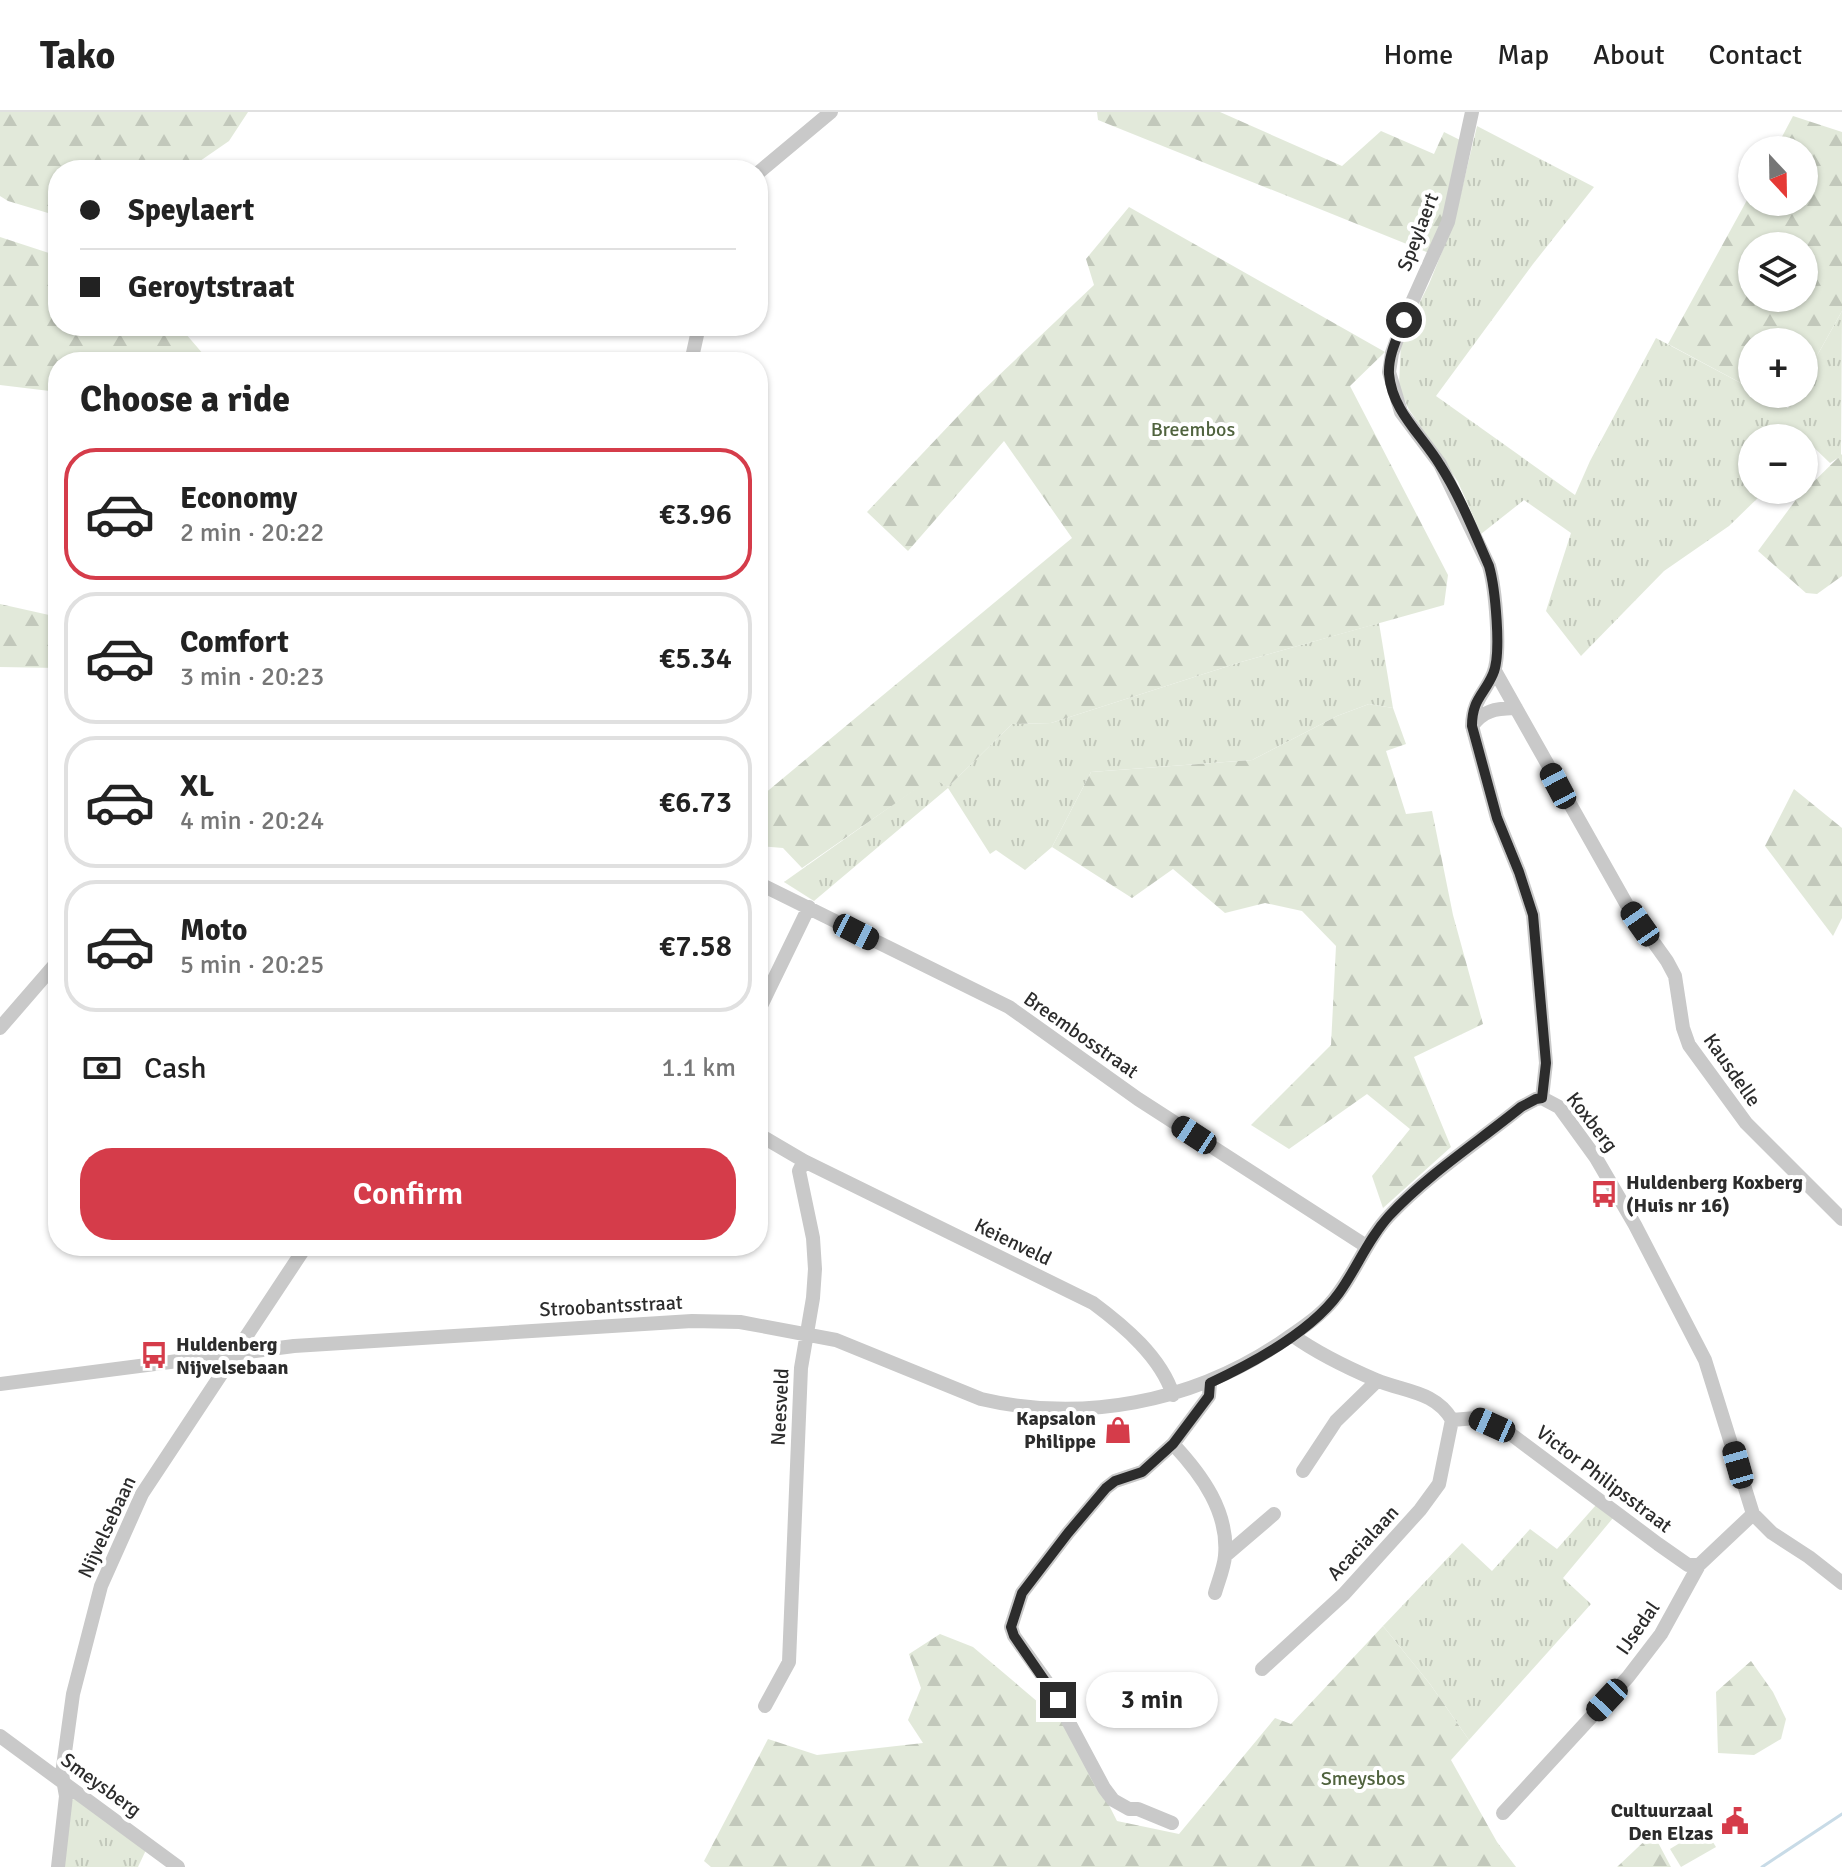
<!DOCTYPE html>
<html lang="en">
<head>
<meta charset="utf-8">
<style>
	:root { --surface:#fff; --page:#f6f6f6; --text:#222; --muted:#767676; --line:#e0e0e0; --accent:#d53c4a }
	body { margin:0; font-family:Signika,sans-serif; background:var(--page); color:var(--text); height:100vh; display:flex; flex-direction:column; font-size:30px; white-space:nowrap }
	* { box-sizing:border-box; margin:0 }
	p { font-size:26px; color:var(--muted) }
	.icon { flex:none; width:44px; height:44px; fill:none; stroke:currentColor; stroke-width:2; stroke-linecap:round; stroke-linejoin:round }
	.map { position:relative; flex:1; overflow:hidden }
	.sheet { position:absolute; left:48px; top:240px; width:720px; height:904px; display:flex; flex-direction:column; background:var(--surface); border-radius:32px; box-shadow:0 2px 6px #0004 }
	.sheet>* { flex:none }
	.guide { position:absolute; left:48px; top:48px; width:720px; height:176px; border-radius:32px; box-shadow:0 2px 6px #0004; display:grid; align-content:center; height:176px; padding:0 32px; background:var(--surface) }
	.needle { width:52px; rotate:158deg }
	.buttons { position:absolute; left:1738px; top:24px; display:grid; gap:16px }
	.buttons a { display:grid; place-items:center; width:80px; height:80px; border-radius:50%; background:var(--surface); box-shadow:0 2px 6px #0004; font-size:40px }
	.end { position:absolute; width:36px; height:36px; margin:-18px; border:10px solid #2c2c2c; background:#fff; box-shadow:0 0 0 4px #fff }
	.from { border-radius:50% }
	.bubble { position:absolute; height:56px; border-radius:28px; background:var(--surface); box-shadow:0 2px 6px #0004; font-size:26px; font-weight:600; line-height:56px; text-align:center }
	.car { position:absolute; width:24px; height:48px; margin:-24px -12px; border-radius:10px; box-shadow:0 0 6px 2px #0007; background:linear-gradient(#222 24%,#8ab4d8 0 40%,#222 0 76%,#8ab4d8 0 86%,#222 0) }
	.guide b { display:flex; align-items:center; gap:28px; height:76px; font-size:30px }
	.guide b+b { border-top:2px solid var(--line) }
	.guide i { width:20px; height:20px; background:var(--text) }
	ul { padding:0; list-style:none }
	li { display:flex; align-items:center; gap:24px; height:132px; margin:0 16px 12px; padding:0 16px; border:4px solid var(--line); border-radius:32px }
	li div { flex:1 }
	li b { display:block; font-size:30px }
	li em { font-style:normal; font-weight:600 }
	li.selected { border-color:var(--accent) }
	li>.icon { width:72px; height:72px; stroke-width:1.5 }
	h2 { padding:0 32px; font-size:36px; line-height:96px }
	.pay { display:flex; align-items:center; gap:20px; height:88px; padding:0 32px; font-size:30px }
	.pay p { margin-inline-start:auto }
	.action { display:flex; gap:16px; margin-top:auto; padding:16px 32px }
	.action a { flex:1; height:92px; border-radius:32px; background:var(--accent); color:#fff; font-size:32px; font-weight:600; line-height:92px; text-align:center }
	header { display:flex; align-items:center; gap:48px; box-sizing:border-box; height:112px; padding:0 40px; background:var(--surface); border-bottom:2px solid var(--line) }
	header strong { font-size:38px }
	nav { display:flex; gap:44px; margin-inline-start:auto; font-size:28px }
	.map>svg:first-child { display:block }
</style>
</head>
<body>
<header>
<strong>Tako</strong>
<nav><a>Home</a><a>Map</a><a>About</a><a>Contact</a></nav>
</header>
<div class="map">
<svg width="1842" height="1755" viewBox="0 0 1842 1755">
	<defs>
		<pattern id="grass-tufts" width="24" height="20" patternUnits="userSpaceOnUse" patternTransform="scale(2)"><rect width="24" height="20" fill="#e2e9da"/><path d="M3 7l-1-3M5 7V3M7 7l1-3M15 17l-1-3M17 17v-4M19 17l1-3" fill="none" stroke="#c2c8bb"/></pattern>
		<pattern id="forest-firs" width="22" height="20" patternUnits="userSpaceOnUse" patternTransform="scale(2)"><rect width="22" height="20" fill="#e2e9da"/><path d="M5 1l3.5 6h-7zM16 11l3.5 6h-7z" fill="#c2c8bb"/></pattern>
	</defs>
	<rect width="100%" height="100%" fill="#fff"/>
	<path fill="url(#grass-tufts)" d="M1477,14L1594,75L1533,152L1436,284L1575,383L1590,349L1656,226L1752,277V282H1761L1788,296L1795,282H1804V267L1842,199L1841,344L1830,351L1804,326H1752V378H1766L1729,414L1664,459L1581,544L1546,499L1571,421L1524,388L1481,422L1458,370L1408,296L1399,274L1401,228L1429,172L1454,110Z
		M1379,511L1393,596L1369,592L1337,604L1252,648L1091,660L1052,735L1025,758L996,738L990,742L948,676L814,789L784,770L932,665L948,675L1012,612L1051,611L1241,550Z
		M1596,1393L1613,1406L1563,1466L1591,1492L1469,1628L1430,1572L1383,1514L1462,1431L1492,1459L1530,1417L1557,1437Z
		M77,1685L146,1738L138,1755H62L70,1689Z"/>
	<path fill="url(#forest-firs)" fill-rule="evenodd" d="M0,0H248L229,29L187,58H58V104L8,89L0,84Z
		M1097,0H1220L1342,54L1381,19L1434,42L1444,20L1466,31L1457,73L1429,141L1098,8Z
		M1793,4L1842,20V199L1804,267V230H1752V277L1668,232L1752,79V90H1804V38H1775ZM1752,134H1804V186H1752Z
		M1129,95L1385,240L1350,274L1448,463L1444,493L1241,550L1051,611L1012,612L948,675L932,666L802,756L783,736L758,734V687L1072,426L1004,329L908,439L867,400L976,285L1094,173L1086,147Z
		M0,125L58,144V214H179L210,250H58V280L0,273Z
		M1842,342V464L1817,482L1806,481L1758,439L1798,385Z
		M0,492L58,505V556L0,555Z
		M1369,592L1393,596L1406,632L1386,639L1406,702L1432,699L1453,803L1483,912L1414,945L1451,1035L1383,1096L1372,1064L1410,1017L1367,982L1289,1037L1251,1013L1331,933L1336,834L1302,799L1265,791L1225,801L1173,757L1132,786L1052,735L1091,660L1252,648L1337,604Z
		M1794,677L1842,716V806L1833,824L1765,734Z
		M1383,1514L1430,1572L1469,1628L1451,1648L1497,1730L1516,1755H711L704,1749L768,1627L817,1643L923,1631L908,1608L921,1576L909,1542L940,1522L973,1535L1071,1618L1117,1709L1179,1722L1275,1606L1291,1612Z
		M1751,1549L1773,1580L1786,1607L1781,1627L1754,1643L1718,1641L1716,1580Z
		M1653,1721L1671,1755H1617Z"/>
	<path fill="#e2e9da" d="M1704,1716L1716,1735L1681,1755L1670,1737Z"/>
	<g fill="none" stroke-linecap="round" stroke-linejoin="round">
		<path stroke="#c8dbe7" stroke-width="3" d="M1762,1755L1842,1702"/>
		<path stroke="#c9c9c9" stroke-width="14" d="M1472,0L1448,110L1404,208L1392,241L1389,260L1401,300L1440,352L1489,454C1495,475 1502,542 1493,562C1484,583 1473,587 1472,614C1484,597 1497,597 1516,596
			M758,61L831,0
			M691,250L699,214
			M1495,559L1627,793L1667,849L1675,864L1683,916L1689,933L1746,1011L1842,1107
			M1472,614L1497,706L1519,760L1533,803L1546,951L1542,986
			M758,771L1009,895L1138,987L1366,1134
			M758,900L809,795
			M0,916L58,849
			M758,1022L804,1049L1093,1191C1124,1214 1161,1245 1173,1283
			M1292,1223C1317,1241 1348,1256 1376,1268C1405,1280 1435,1279 1452,1308
			M0,1272L294,1234L692,1209L740,1210L836,1228L981,1287C1083,1311 1190,1290 1277,1233C1295,1221 1314,1209 1329,1193C1354,1166 1365,1129 1390,1103C1429,1062 1478,1030 1521,995L1536,987L1542,986L1559,995L1596,1046L1635,1113L1705,1248L1753,1402L1772,1421L1809,1445L1842,1471
			M1452,1308L1476,1306L1508,1320L1658,1432L1688,1453H1699
			M1173,1332C1202,1363 1229,1400 1225,1444C1224,1456 1218,1470 1215,1481
			M1303,1359L1336,1309L1377,1269
			M1225,1444L1274,1402
			M1262,1557L1344,1482L1420,1398L1439,1372L1452,1308
			M765,1594L789,1550L801,1256L813,1186L815,1157L813,1126L799,1059L804,1049
			M0,1624L178,1755
			M1503,1701L1628,1565L1661,1522L1699,1453L1753,1402
			M1172,1711L1138,1697H1129L1113,1688L1104,1676L1049,1573L1014,1524L1011,1515L1022,1481L1068,1421L1106,1376L1115,1369L1142,1360L1173,1332L1209,1284L1210,1271
			M58,1755L66,1684L62,1662L73,1582L101,1474L142,1382L306,1134"/>
	</g>
	<g fill="none" stroke-linecap="round" stroke-linejoin="round">
		<path stroke="#2c2c2c" stroke-width="10" d="M1058,1588L1014,1524L1011,1515L1022,1481L1068,1421L1106,1376L1115,1369L1142,1360L1173,1332L1209,1284L1210,1271C1253,1251 1311,1220 1339,1181C1357,1156 1368,1127 1389,1104C1427,1063 1478,1030 1521,995L1536,987L1542,986L1546,951L1533,803L1519,760L1497,706L1472,614C1472,587 1484,583 1493,562C1502,542 1495,475 1489,454C1474,420 1460,384 1440,353C1422,323 1392,299 1389,262C1388,243 1398,224 1404,208"/>
	</g>
	<defs>
		<g id="bus-bare" transform="scale(2.16)"><path d="M-5-6H5V4H4V6H2V4H-2V6H-4V4H-5ZM-3.5-4V0h7V-4ZM-3.5 1.2v1.5H-2V1.2ZM2 1.2v1.5H3.5V1.2Z" fill="#d53c4a" stroke="#fff" stroke-width="2.5" paint-order="stroke"/></g>
		<g id="shop-bare" transform="scale(2.16)"><path d="M-5-2.5h2.3a2.7 3.5 0 0 1 5.4 0H5L5.5 6h-11ZM-1.5-2.5h3a1.5 2.3 0 0 0-3 0Z" fill="#d53c4a" stroke="#fff" stroke-width="2.5" paint-order="stroke"/></g>
		<g id="civic-bare" transform="scale(2.16)"><path d="M-.6-6.5H3V-4.5H.6V-3L4-1V1h2V6H-6V1h2V-1L-.6-3ZM-1.2 2.5V6h2.4V2.5Z" fill="#d53c4a" stroke="#fff" stroke-width="2.5" paint-order="stroke"/></g>
	</defs>
	<g fill-rule="evenodd">
		<use href="#bus-bare" x="1604" y="1082"/>
		<use href="#bus-bare" x="154" y="1243"/>
		<use href="#shop-bare" x="1118" y="1318"/>
		<use href="#civic-bare" x="1735" y="1709"/>
	</g>
	<g text-anchor="middle" dominant-baseline="central" stroke-width="8" stroke-linejoin="round" paint-order="stroke">
		<g font-size="20" fill="#2c2c2c" stroke="#fff">
			<text transform="translate(1418 120) rotate(-69)">Speylaert</text>
			<text transform="translate(1081 923) rotate(35)">Breembosstraat</text>
			<text transform="translate(1732 958) rotate(55)">Kausdelle</text>
			<text transform="translate(1592 1010) rotate(52)">Koxberg</text>
			<text transform="translate(1013 1130) rotate(26)">Keienveld</text>
			<text transform="translate(611 1194) rotate(-3)">Stroobantsstraat</text>
			<text transform="translate(780 1295) rotate(-87)">Neesveld</text>
			<text transform="translate(1604 1367) rotate(37)">Victor Philipsstraat</text>
			<text transform="translate(107 1415) rotate(-65)">Nijvelsebaan</text>
			<text transform="translate(1363 1431) rotate(-47)">Acacialaan</text>
			<text transform="translate(1638 1516) rotate(-55)">IJsedal</text>
			<text transform="translate(101 1673) rotate(36)">Smeysberg</text>
		</g>
		<g font-size="20" fill="#50633e" stroke="#fff">
			<text x="1193" y="317">Breembos</text>
			<text x="1363" y="1666">Smeysbos</text>
		</g>
		<g font-size="20" font-weight="bold" fill="#2c2c2c" stroke="#fff" text-anchor="start">
			<text x="1626" y="1070">Huldenberg Koxberg<tspan x="1626" dy="23">(Huis nr 16)</tspan></text>
			<text x="176" y="1232">Huldenberg<tspan x="176" dy="23">Nijvelsebaan</tspan></text>
			<text x="1096" y="1306" text-anchor="end">Kapsalon<tspan x="1096" dy="23">Philippe</tspan></text>
			<text x="1713" y="1698" text-anchor="end">Cultuurzaal<tspan x="1713" dy="23">Den Elzas</tspan></text>
		</g>
	</g>
</svg>
<div class="buttons">
<a><svg class="needle" viewBox="-14 -14 28 28"><path d="M0-13l5 13h-10z" fill="#e53935"/><path d="M0 13l5-13h-10z" fill="#767676"/></svg></a>
<a><svg class="icon" aria-label="layers" viewBox="0 0 24 24"><path d="M12 4l9 5-9 5-9-5zM3 14l9 5 9-5"/></svg></a>
<a>+</a>
<a>−</a>
</div>
<i class="end from" style="left:1404px;top:208px"></i>
<i class="end" style="left:1058px;top:1588px"></i>
<div class="bubble" style="left:1086px;top:1560px;width:132px">3 min</div>
<i class="car" style="left:1558px;top:674px;rotate:332deg"></i>
<i class="car" style="left:1640px;top:812px;rotate:325deg"></i>
<i class="car" style="left:856px;top:820px;rotate:117deg"></i>
<i class="car" style="left:1194px;top:1023px;rotate:303deg"></i>
<i class="car" style="left:1492px;top:1313px;rotate:294deg"></i>
<i class="car" style="left:1738px;top:1353px;rotate:344deg"></i>
<i class="car" style="left:1607px;top:1588px;rotate:223deg"></i>
<div class="guide">
<b><i class="from"></i>Speylaert</b>
<b><i></i>Geroytstraat</b>
</div>
<section class="sheet">
<h2>Choose a ride</h2>
<ul>
<li class="selected"><svg class="icon" aria-label="car" viewBox="0 0 24 24"><path d="M5 17H2v-5l4-1 3-4h7l3 4 3 1v5h-3M9 17h6M6 11h13"/><circle cx="7" cy="17" r="2"/><circle cx="17" cy="17" r="2"/></svg><div><b>Economy</b><p>2 min · 20:22</p></div><em>€3.96</em></li>
<li><svg class="icon" aria-label="car" viewBox="0 0 24 24"><path d="M5 17H2v-5l4-1 3-4h7l3 4 3 1v5h-3M9 17h6M6 11h13"/><circle cx="7" cy="17" r="2"/><circle cx="17" cy="17" r="2"/></svg><div><b>Comfort</b><p>3 min · 20:23</p></div><em>€5.34</em></li>
<li><svg class="icon" aria-label="car" viewBox="0 0 24 24"><path d="M5 17H2v-5l4-1 3-4h7l3 4 3 1v5h-3M9 17h6M6 11h13"/><circle cx="7" cy="17" r="2"/><circle cx="17" cy="17" r="2"/></svg><div><b>XL</b><p>4 min · 20:24</p></div><em>€6.73</em></li>
<li><svg class="icon" aria-label="car" viewBox="0 0 24 24"><path d="M5 17H2v-5l4-1 3-4h7l3 4 3 1v5h-3M9 17h6M6 11h13"/><circle cx="7" cy="17" r="2"/><circle cx="17" cy="17" r="2"/></svg><div><b>Moto</b><p>5 min · 20:25</p></div><em>€7.58</em></li>
</ul>
<div class="pay"><svg class="icon" aria-label="cash" viewBox="0 0 24 24"><path d="M3 7h18v10H3z"/><circle cx="12" cy="12" r="2"/></svg>Cash<p>1.1 km</p></div>
<div class="action"><a>Confirm</a></div>
</section>
</div>
</body>
</html>
